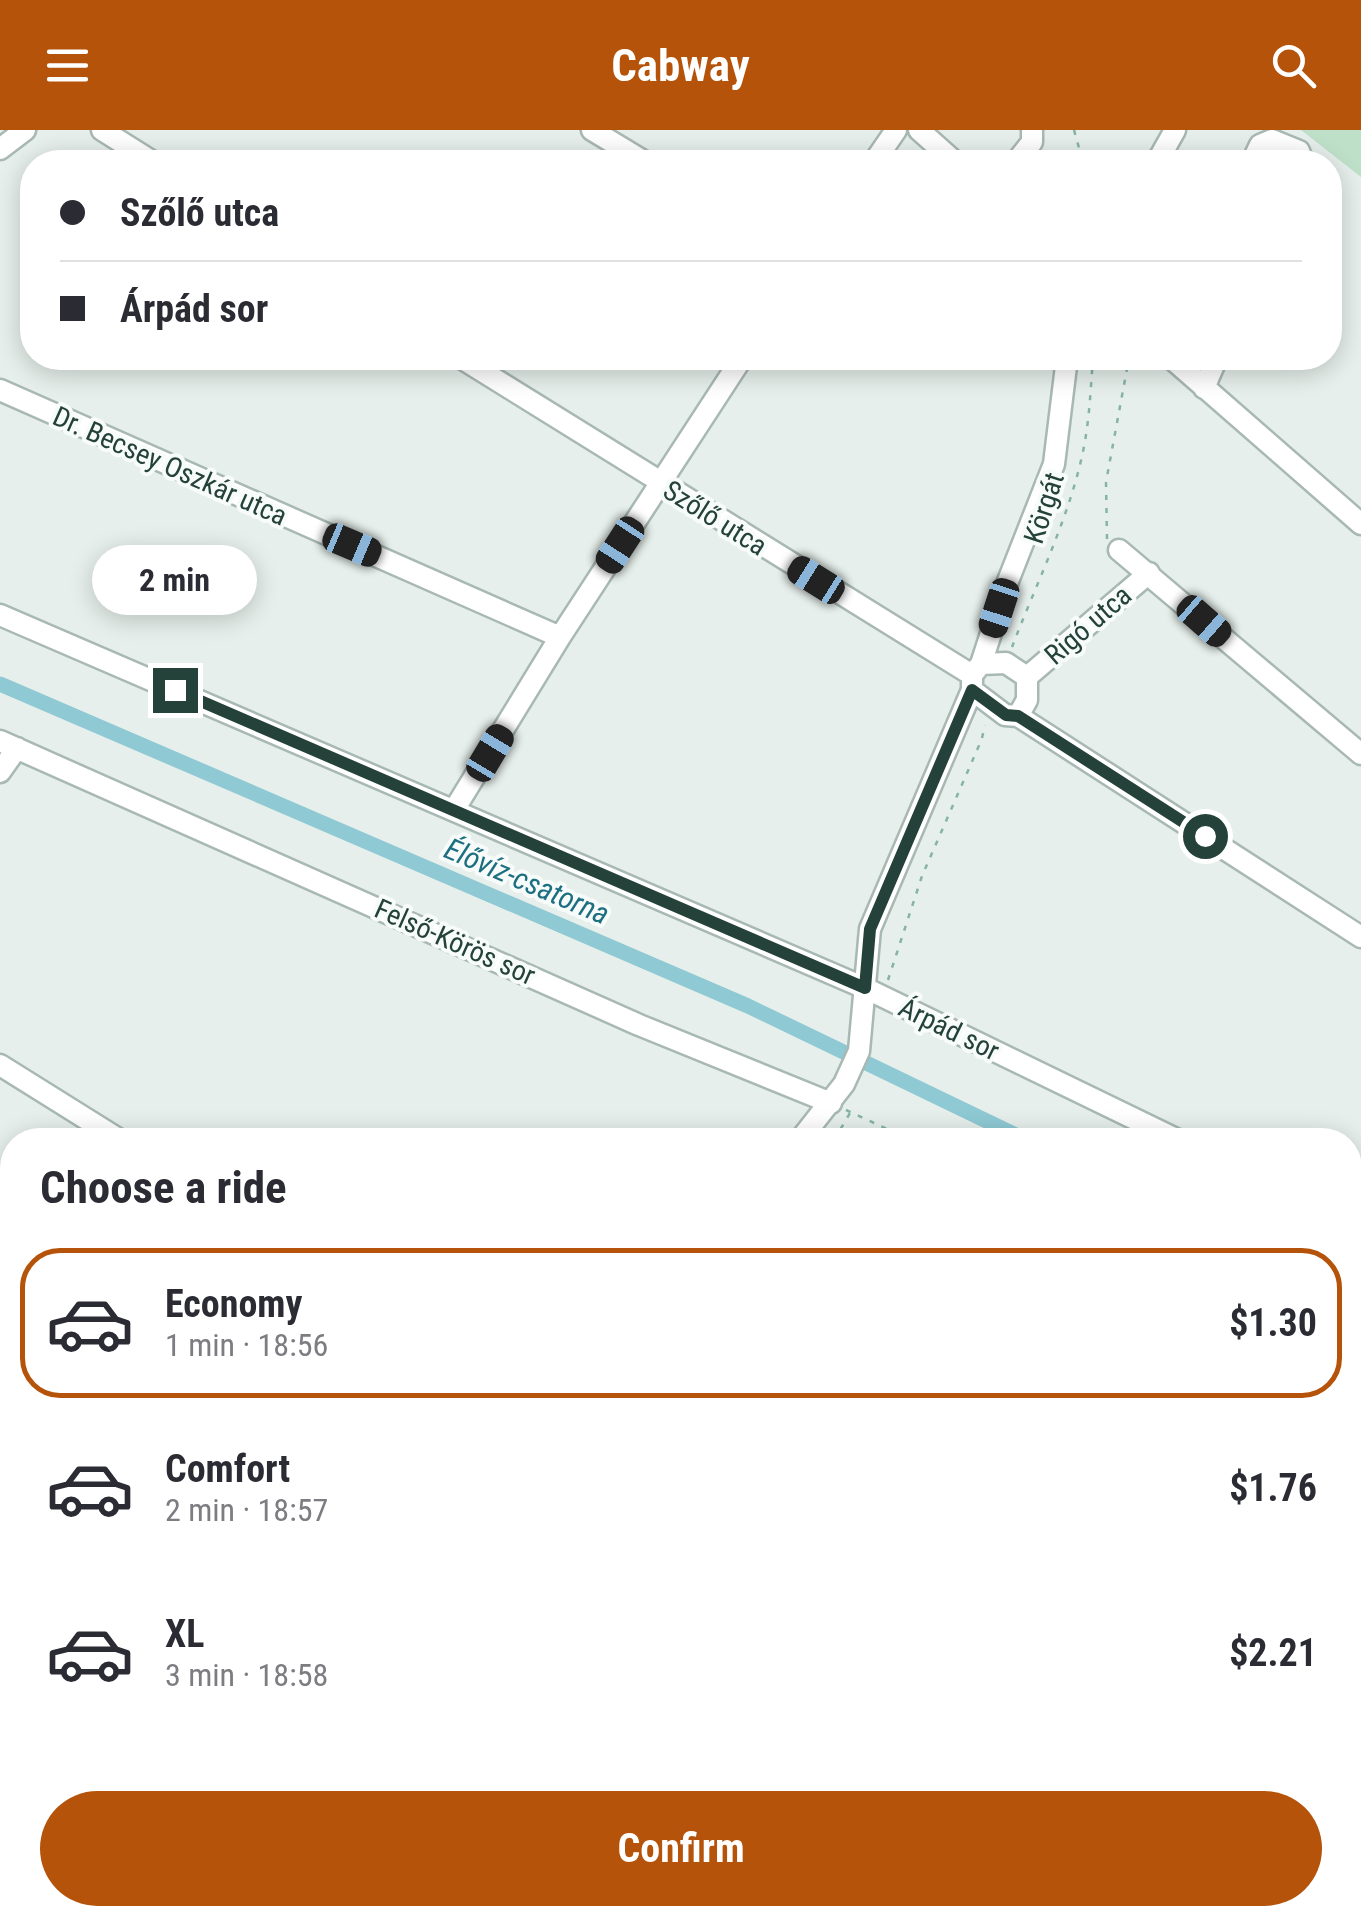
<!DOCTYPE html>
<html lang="en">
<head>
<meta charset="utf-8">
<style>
	:root { --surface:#fff; --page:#f2f2f3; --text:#2b2b33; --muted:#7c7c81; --line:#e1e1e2; --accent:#b45309 }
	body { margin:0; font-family:"Roboto Condensed",sans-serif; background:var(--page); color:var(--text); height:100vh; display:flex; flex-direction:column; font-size:38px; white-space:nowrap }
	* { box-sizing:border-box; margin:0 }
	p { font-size:32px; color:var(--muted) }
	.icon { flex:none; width:55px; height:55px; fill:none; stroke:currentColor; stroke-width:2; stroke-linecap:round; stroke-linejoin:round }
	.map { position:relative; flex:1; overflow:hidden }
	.details { position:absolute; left:0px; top:998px; width:1362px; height:798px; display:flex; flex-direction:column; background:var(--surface); border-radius:40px 40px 0 0; box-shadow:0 5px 25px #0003 }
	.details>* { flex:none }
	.banner { position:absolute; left:20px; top:20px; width:1322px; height:220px; border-radius:40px; box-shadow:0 5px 25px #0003; display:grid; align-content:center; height:220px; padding:0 40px; background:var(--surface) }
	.end { position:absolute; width:45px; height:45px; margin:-22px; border:12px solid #24423a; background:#fff; box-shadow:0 0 0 5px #fff }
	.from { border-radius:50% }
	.bubble { position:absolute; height:70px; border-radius:35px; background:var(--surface); box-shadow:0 5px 25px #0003; font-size:32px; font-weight:700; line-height:70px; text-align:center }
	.car { position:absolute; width:30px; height:60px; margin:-30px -15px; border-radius:12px; box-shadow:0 0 8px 2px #0007; background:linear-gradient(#222 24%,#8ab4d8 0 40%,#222 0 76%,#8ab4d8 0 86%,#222 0) }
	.banner b { display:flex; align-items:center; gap:35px; height:95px; font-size:38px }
	.banner b+b { border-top:2px solid var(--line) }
	.banner i { width:25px; height:25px; background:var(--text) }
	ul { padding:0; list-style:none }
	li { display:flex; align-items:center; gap:30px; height:150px; margin:0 20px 15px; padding:0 20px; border:5px solid transparent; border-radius:40px }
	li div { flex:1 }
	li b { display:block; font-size:38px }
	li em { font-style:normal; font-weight:700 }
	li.on { border-color:var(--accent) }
	li>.icon { width:90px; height:90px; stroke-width:1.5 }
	h2 { padding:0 40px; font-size:45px; line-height:120px }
	.button { display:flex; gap:20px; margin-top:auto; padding:20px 40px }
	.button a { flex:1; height:115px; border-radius:60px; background:var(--accent); color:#fff; font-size:40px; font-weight:700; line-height:115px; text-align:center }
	header { display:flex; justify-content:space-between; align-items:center; height:130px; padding:0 40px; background:var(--accent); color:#fff; font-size:45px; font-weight:700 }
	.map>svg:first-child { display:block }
</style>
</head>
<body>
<header><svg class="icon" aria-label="menu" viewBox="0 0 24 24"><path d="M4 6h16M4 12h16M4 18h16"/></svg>Cabway<svg class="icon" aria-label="search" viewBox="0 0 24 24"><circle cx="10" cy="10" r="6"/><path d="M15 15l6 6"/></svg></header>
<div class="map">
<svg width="1361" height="1793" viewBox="0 0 1361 1793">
	<rect width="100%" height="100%" fill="#e6efeb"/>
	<path fill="#d4dfda" d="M0,1261L12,1268V1431L0,1454Z
		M1361,1529V1614L1350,1608V1554Z"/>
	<path fill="#bfe0c8" d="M1301,0H1361V47Z
		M0,1608H12V1782L85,1783L89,1790L0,1793Z"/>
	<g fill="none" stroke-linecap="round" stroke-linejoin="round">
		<path stroke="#8ec9d4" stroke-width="15" d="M0,554L748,876L1026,1010
			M1350,1165L1361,1171"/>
		<g stroke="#a8b8b2" stroke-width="25">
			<path id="minor" d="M102,0L153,32
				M592,0L645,32
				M919,0L955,32
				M0,19L25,0
				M874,32L896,0
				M1016,32L1032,12V0
				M1157,32L1175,0
				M1252,32L1260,15L1272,10L1299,21L1303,32
				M461,228L972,545
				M1171,228L1361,394
				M1204,258L1217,228
				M0,260L560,507
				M1119,420L1361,624
				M0,485L865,858L1178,1010
				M981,534L1008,451L1054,334L1067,228
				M1027,547L1149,443
				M1018,586L1027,570V547L1006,533L981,534L972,545V560L1005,585L1018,586L1361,807
				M0,611L639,895L831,973
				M0,642L17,618
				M454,680L560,507L742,228
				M0,935L120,1010
				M800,1010L844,954L859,921L870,799L972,560
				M1350,1094L1361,1098
				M0,1252L12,1259
				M1350,1301L1361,1277
				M1350,1431L1361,1436
				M1350,1769L1361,1745
				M524,1782L547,1793
				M968,1782L990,1793
				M309,1793L319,1782
				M664,1793L669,1782
				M846,1793L851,1782"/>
		</g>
		<path stroke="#86b3a5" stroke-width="2.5" stroke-dasharray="5 8" stroke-linecap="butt" d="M1074,0L1083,32
			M1107,409L1106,352L1129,228
			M1012,517C1038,449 1075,376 1086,305C1090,279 1091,253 1093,228
			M982,608L985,595
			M888,850L922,746L981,611
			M846,980L911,1010
			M834,1010L850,983
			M1350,1214L1361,1219
			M0,1284L12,1291
			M1350,1579L1361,1555
			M0,1597L12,1598
			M1350,1695L1361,1700
			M871,1782L894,1793
			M758,1793L763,1782"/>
		<use href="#minor" stroke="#fff" stroke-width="20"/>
	</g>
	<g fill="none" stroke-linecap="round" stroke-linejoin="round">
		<path stroke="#24423a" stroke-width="12" d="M175,560L865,858L870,799L972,560L1006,585L1018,586L1205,706"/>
	</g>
	<g text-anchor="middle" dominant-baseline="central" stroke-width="8" stroke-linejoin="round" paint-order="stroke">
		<g font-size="28" fill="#24423a" stroke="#f7fbf9">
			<text transform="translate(170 336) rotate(24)">Dr. Becsey Oszkár utca</text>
			<text transform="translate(1044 378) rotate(-72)">Körgát</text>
			<text transform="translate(715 388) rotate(32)">Szőlő utca</text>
			<text transform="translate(1088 495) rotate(-41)">Rigó utca</text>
			<text transform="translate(455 812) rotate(24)">Felső-Körös sor</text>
			<text transform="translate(949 899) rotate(26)">Árpád sor</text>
		</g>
		<g font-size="30" font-style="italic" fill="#1c6f80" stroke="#f7fbf9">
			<text transform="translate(527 751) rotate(23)">Élővíz-csatorna</text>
		</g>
	</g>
</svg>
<i class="end from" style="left:1205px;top:706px"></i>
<i class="end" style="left:175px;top:560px"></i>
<div class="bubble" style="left:92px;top:415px;width:165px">2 min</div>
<i class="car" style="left:352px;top:415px;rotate:113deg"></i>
<i class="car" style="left:620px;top:415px;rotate:213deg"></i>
<i class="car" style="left:816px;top:450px;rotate:302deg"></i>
<i class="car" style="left:999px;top:478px;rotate:198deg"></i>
<i class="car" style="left:1204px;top:491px;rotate:131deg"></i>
<i class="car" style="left:490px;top:623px;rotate:31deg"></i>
<div class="banner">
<b><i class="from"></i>Szőlő utca</b>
<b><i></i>Árpád sor</b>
</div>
<section class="details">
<h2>Choose a ride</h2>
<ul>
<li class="on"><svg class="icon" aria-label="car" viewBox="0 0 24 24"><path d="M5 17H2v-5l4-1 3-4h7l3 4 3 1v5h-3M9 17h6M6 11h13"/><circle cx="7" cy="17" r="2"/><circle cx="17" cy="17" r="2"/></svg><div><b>Economy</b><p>1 min · 18:56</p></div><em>$1.30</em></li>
<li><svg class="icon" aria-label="car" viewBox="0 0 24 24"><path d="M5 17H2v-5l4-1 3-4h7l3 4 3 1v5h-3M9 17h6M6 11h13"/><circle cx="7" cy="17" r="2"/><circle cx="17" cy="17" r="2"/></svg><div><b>Comfort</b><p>2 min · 18:57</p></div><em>$1.76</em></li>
<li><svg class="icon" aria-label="car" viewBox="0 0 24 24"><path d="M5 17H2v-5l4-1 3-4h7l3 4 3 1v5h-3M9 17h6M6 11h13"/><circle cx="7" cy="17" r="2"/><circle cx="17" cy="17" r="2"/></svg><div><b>XL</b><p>3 min · 18:58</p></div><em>$2.21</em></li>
</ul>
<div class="button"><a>Confirm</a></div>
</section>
</div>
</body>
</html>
